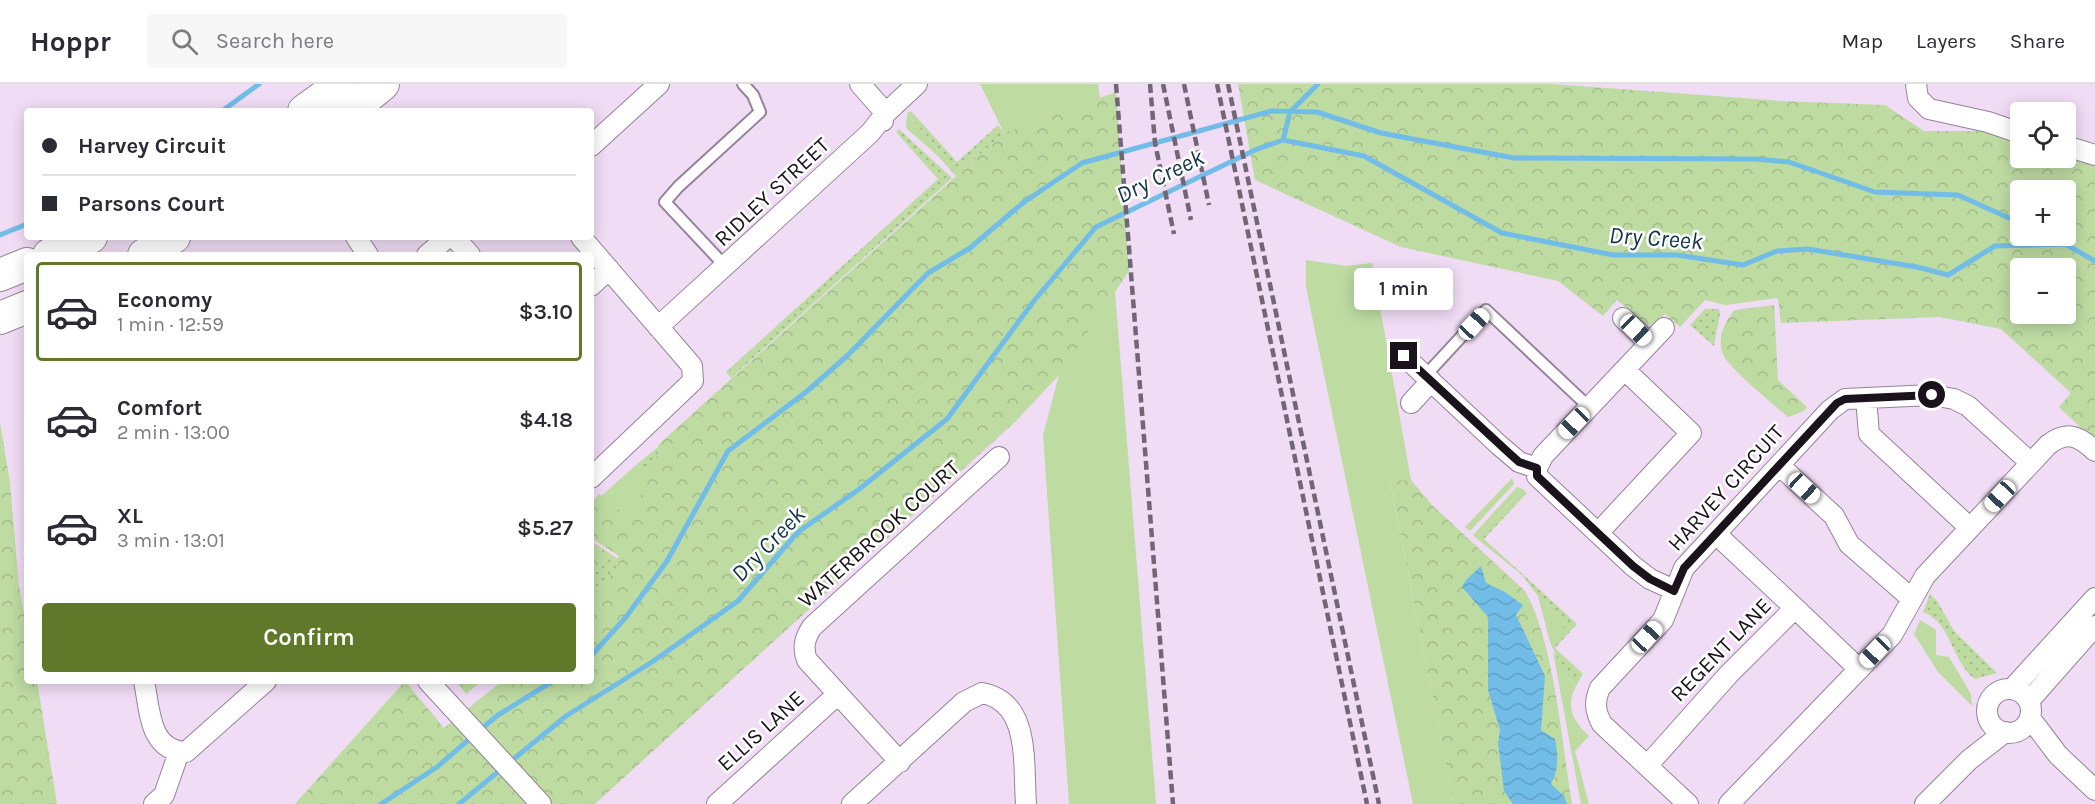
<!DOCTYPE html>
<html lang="en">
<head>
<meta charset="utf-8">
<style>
	:root { --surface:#fff; --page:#f7f7f7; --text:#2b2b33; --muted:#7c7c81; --line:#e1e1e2; --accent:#607829 }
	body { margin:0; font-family:Karla,sans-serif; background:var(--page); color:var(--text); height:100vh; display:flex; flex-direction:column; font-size:22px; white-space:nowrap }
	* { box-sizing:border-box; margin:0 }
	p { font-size:20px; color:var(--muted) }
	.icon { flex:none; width:33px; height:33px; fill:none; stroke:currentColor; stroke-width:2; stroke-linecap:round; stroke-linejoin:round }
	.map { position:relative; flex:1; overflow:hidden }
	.drawer { position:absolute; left:24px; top:168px; width:570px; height:432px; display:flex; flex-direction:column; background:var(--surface); border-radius:6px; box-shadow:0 3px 15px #0003 }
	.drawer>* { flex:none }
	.top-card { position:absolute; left:24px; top:24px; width:570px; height:132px; border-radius:6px; box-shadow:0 3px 15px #0003; display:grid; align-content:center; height:132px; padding:0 18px; background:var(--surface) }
	.fabs { position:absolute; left:2010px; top:18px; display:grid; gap:12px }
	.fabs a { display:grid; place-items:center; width:66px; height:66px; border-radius:6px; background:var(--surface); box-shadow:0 3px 15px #0003; font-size:30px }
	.end { position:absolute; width:27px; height:27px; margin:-14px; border:8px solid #1a131b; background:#fff; box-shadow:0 0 0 3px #fff }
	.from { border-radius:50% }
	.bubble { position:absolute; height:42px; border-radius:6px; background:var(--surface); box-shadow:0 3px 15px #0003; font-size:20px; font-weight:600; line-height:42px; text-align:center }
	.car { position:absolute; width:18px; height:36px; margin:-18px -9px; border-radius:8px; box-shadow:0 0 4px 2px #0007; background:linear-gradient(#fff 24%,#345 0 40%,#fff 0 76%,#345 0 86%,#fff 0) }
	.top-card b { display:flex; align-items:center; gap:21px; height:57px; font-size:22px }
	.top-card b+b { border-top:2px solid var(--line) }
	.top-card i { width:15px; height:15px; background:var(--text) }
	ul { padding:10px 0 0; list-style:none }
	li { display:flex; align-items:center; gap:18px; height:99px; margin:0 12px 9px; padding:0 6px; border:3px solid transparent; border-radius:6px }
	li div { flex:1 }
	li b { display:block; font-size:22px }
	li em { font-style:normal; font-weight:600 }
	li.active { border-color:var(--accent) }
	li>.icon { width:54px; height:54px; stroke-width:1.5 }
	.button { display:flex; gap:12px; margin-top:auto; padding:12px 18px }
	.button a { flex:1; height:69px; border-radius:6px; background:var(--accent); color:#fff; font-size:24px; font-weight:600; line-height:69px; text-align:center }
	header { display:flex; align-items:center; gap:36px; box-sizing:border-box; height:84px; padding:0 30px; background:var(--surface); border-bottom:2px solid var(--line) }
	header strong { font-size:28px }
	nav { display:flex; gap:33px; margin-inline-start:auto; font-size:21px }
	.search { width:420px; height:54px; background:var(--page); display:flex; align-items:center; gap:15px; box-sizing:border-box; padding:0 21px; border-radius:6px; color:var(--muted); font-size:22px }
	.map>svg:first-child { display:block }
</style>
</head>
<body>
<header>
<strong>Hoppr</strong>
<div class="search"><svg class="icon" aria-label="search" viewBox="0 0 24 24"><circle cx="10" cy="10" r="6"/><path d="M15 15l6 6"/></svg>Search here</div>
<nav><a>Map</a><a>Layers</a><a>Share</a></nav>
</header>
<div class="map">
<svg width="2095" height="720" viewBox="0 0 2095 720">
	<defs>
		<pattern id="park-crowns" width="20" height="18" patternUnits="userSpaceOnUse" patternTransform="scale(1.5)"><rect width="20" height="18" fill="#bedba2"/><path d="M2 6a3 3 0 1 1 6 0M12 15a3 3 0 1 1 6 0" fill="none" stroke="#a3bb8b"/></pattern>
		<pattern id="garden-dots" width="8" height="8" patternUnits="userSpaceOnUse" patternTransform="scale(1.5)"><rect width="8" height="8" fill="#bedba2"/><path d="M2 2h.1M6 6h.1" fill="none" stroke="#a3bb8b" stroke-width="1.8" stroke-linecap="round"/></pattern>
		<pattern id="water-waves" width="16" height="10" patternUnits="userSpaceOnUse" patternTransform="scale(1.5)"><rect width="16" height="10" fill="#71bde8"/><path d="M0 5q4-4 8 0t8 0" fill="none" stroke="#61a2c6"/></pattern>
	</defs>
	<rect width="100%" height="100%" fill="#f0dcf4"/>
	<path fill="#bedba2" d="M980,0H1098L1100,14L1004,49Z
		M907,29L936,63L937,71L906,44Z
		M1306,176L1346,182L1372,179L1411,396L1390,398L1454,720H1413L1306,203Z
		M1114,195L1156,720H1069L1043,351L1059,291Z
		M636,381L645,384L648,392L633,438L601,412Z
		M1512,394L1514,400L1470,447L1465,443Z
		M1517,403L1523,405L1476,454L1473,451Z
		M1538,512L1566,540L1550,558Z
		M1920,536L1936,546V571L1949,573L1971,610L1972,622L1938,588L1914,550Z
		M1553,568C1563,579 1564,592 1576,602C1565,623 1573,637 1589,652L1575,667L1589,720H1581Z"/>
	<path fill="url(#park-crowns)" fill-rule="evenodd" d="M1238,0H1552L1782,17L1885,21L1924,47H1998L2020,54V74H2066V68L2095,77V357L2059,323L2071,309L2001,245L1940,233L1781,239L1778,214L1725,221L1705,216L1680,243L1665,230L1656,239L1647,241L1617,216L1603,232L1558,197L1401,163L1255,96ZM2020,106H2066V152H2020ZM2020,184H2066V230H2020Z
		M1116,8L1129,187L1059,291L1016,337L595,720H295L405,597L444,644L502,597H591V507L619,472L591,454V419L599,410L632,436L659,360L1004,49Z
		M1774,221L1778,296L1807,323L1802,328L1788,333C1770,317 1738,292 1725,274C1715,259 1724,237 1735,226Z
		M0,338L10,399L19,502L27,546V597H37L57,720H0Z
		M1411,396L1433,422L1525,507C1554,557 1562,660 1572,720H1454L1390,397Z
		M591,457L611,470L591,493Z
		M456,597H482L466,610Z"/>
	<path fill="url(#garden-dots)" d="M911,27L957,78L998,41L1004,49L956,92L937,71L936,63L907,29Z
		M899,45L952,94L731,294L726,288L938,95L896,48Z
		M1705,225H1719L1720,230L1714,262L1690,241Z
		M657,364L659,367L648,392L645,384L636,381Z
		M1523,405L1527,409L1484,455L1577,540L1555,564L1583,590L1576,602L1563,587L1550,558L1566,540L1538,512L1522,491L1476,454Z
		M611,470L620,477L607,497L591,513V493Z
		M1930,510L1937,517L1954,547L1997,589L1975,595C1951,577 1952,539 1923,528Z"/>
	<path fill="url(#water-waves)" d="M1481,482L1486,499L1505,508L1523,521L1516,531L1545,592L1541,646L1555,655C1558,671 1559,685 1551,700L1564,712L1567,720H1513L1504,707L1498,659L1500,646L1488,606V533L1462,503L1466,496Z"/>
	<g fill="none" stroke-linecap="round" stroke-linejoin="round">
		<path stroke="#71bde8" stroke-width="5" d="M222,27L259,0
			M1283,56L1290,28L1318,0
			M0,151L27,140
			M2047,152L2064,160
			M591,572L626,533L667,477L728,367L806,308L847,272L928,189L970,164L1024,118L1082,79L1272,27L1317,28L1381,49L1514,74L1755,75L1789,78L1875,108L1958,111L2020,139
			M480,646L498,631L553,597
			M381,720L437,683L473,652
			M459,720L566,632L652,578L738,517L798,448L858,406L947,335L1033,218L1096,143L1255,66L1283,56L1364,72L1502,149L1613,171H1677L1743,181L1777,167L1808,165L1917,183L1948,191L1995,162L2065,160L2095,177"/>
		<g stroke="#958399" stroke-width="14">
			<path id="service" d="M726,183L665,118L678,103L760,28L753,11L743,0
				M1425,292L1486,226L1589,323"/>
		</g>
		<g stroke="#958399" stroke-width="22">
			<path id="minor" d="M860,0L883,26V37
				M1916,0L1918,14L1929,25L1988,38L2020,49
				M591,62L659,0
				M2066,62L2095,71
				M356,153L368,171
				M454,153L470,171
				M581,153L692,282L693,297L591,394
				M427,171L448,153
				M591,202L609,185
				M1623,234L1649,259
				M658,243L870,49L886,29L917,0
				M1664,244L1543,372L1537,384V392L1633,482L1650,495L1674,506
				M1404,272L1499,361L1519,378L1537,384
				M1866,314L1869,350L1970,444
				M1411,319L1431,297
				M1779,381L1834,432L1849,460L1912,515
				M1598,449L1691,349L1625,286
				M1716,450L1795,524
				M144,597C150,626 149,667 186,668L266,597
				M428,597L541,720
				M2012,605L2095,514
				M1987 627a22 22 0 1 1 44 0a22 22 0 1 1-44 0Z
				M2029,617L2095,542
				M2030,634L2058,671L2095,706
				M900,678L807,576C802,563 805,554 812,543L999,373
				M1647,682L1729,590L1795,524L1859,585
				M154,720L164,711L179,668
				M717,720L838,610
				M852,720L964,618L982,609C1031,618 1023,680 1026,720
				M1688,720L1602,640C1595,627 1594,618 1600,604L1663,536L1684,484L1830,326L1845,315L1932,311L1954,315L1968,322L2031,379
				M1729,720L1892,551L1925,492L2048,361C2067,346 2079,352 2095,367
				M1925,720L1969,676L2005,648"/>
		</g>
		<g stroke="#958399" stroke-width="34">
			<path id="primary" d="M304,27L341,0
				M350,27L383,0
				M49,171L91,153
				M144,171L174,153
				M0,191L27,180
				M0,234L27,223"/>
		</g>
		<use href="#service" stroke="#fff" stroke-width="10"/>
		<use href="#minor" stroke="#fff" stroke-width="20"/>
		<use href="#primary" stroke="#fff" stroke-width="32"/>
		<path stroke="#726674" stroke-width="4.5" stroke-dasharray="9 4.5" stroke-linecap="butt" d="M1116,0L1173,720
			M1150,0L1155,59L1174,150
			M1163,0L1191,136
			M1184,0L1209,121
			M1217,0L1367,720
			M1228,0L1379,720"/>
	</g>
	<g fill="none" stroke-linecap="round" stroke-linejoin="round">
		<path stroke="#1a131b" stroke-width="8" d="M1404,272L1509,369L1519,378L1537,384V392L1633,482L1650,495L1674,507L1684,484L1837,319L1845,315L1932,311"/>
	</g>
	<g text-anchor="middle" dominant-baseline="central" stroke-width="5" stroke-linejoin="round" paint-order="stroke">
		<g font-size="22" fill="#1a131b" stroke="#fff">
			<text transform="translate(772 108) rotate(-43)">RIDLEY STREET</text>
			<text transform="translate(1726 404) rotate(-48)">HARVEY CIRCUIT</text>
			<text transform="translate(879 450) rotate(-42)">WATERBROOK COURT</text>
			<text transform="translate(1721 566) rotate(-46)">REGENT LANE</text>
			<text transform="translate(761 647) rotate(-42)">ELLIS LANE</text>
		</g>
		<g font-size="24" font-style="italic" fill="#143649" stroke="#fff">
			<text transform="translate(1160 92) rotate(-26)">Dry Creek</text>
			<text transform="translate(1656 154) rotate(4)">Dry Creek</text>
			<text transform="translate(768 460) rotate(-46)">Dry Creek</text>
		</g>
	</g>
</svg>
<div class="fabs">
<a><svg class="icon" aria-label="locate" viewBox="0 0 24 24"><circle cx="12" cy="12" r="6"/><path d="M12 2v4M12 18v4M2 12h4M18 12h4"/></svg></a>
<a>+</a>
<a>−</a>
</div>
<i class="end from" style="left:1932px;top:311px"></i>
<i class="end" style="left:1404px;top:272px"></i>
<div class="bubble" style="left:1354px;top:184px;width:99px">1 min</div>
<i class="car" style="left:1474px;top:240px;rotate:43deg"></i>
<i class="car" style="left:1636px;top:246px;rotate:134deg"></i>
<i class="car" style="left:1574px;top:339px;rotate:224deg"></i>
<i class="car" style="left:1804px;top:404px;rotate:133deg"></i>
<i class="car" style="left:2000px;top:412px;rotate:223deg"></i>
<i class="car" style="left:1647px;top:553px;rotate:43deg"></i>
<i class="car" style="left:1875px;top:568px;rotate:224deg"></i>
<div class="top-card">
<b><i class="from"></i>Harvey Circuit</b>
<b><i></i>Parsons Court</b>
</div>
<section class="drawer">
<ul>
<li class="active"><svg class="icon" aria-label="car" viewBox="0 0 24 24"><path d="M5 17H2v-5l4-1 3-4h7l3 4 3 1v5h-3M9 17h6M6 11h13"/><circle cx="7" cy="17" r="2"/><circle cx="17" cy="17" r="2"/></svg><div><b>Economy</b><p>1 min · 12:59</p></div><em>$3.10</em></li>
<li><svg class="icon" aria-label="car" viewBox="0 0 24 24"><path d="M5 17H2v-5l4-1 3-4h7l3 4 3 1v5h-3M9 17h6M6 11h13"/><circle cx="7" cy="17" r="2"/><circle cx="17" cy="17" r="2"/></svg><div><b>Comfort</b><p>2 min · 13:00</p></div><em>$4.18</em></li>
<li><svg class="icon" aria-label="car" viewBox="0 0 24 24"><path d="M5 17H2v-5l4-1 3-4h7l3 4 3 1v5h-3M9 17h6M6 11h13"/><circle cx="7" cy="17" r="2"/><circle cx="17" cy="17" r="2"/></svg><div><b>XL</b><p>3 min · 13:01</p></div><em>$5.27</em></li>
</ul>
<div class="button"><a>Confirm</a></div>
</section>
</div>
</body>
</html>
